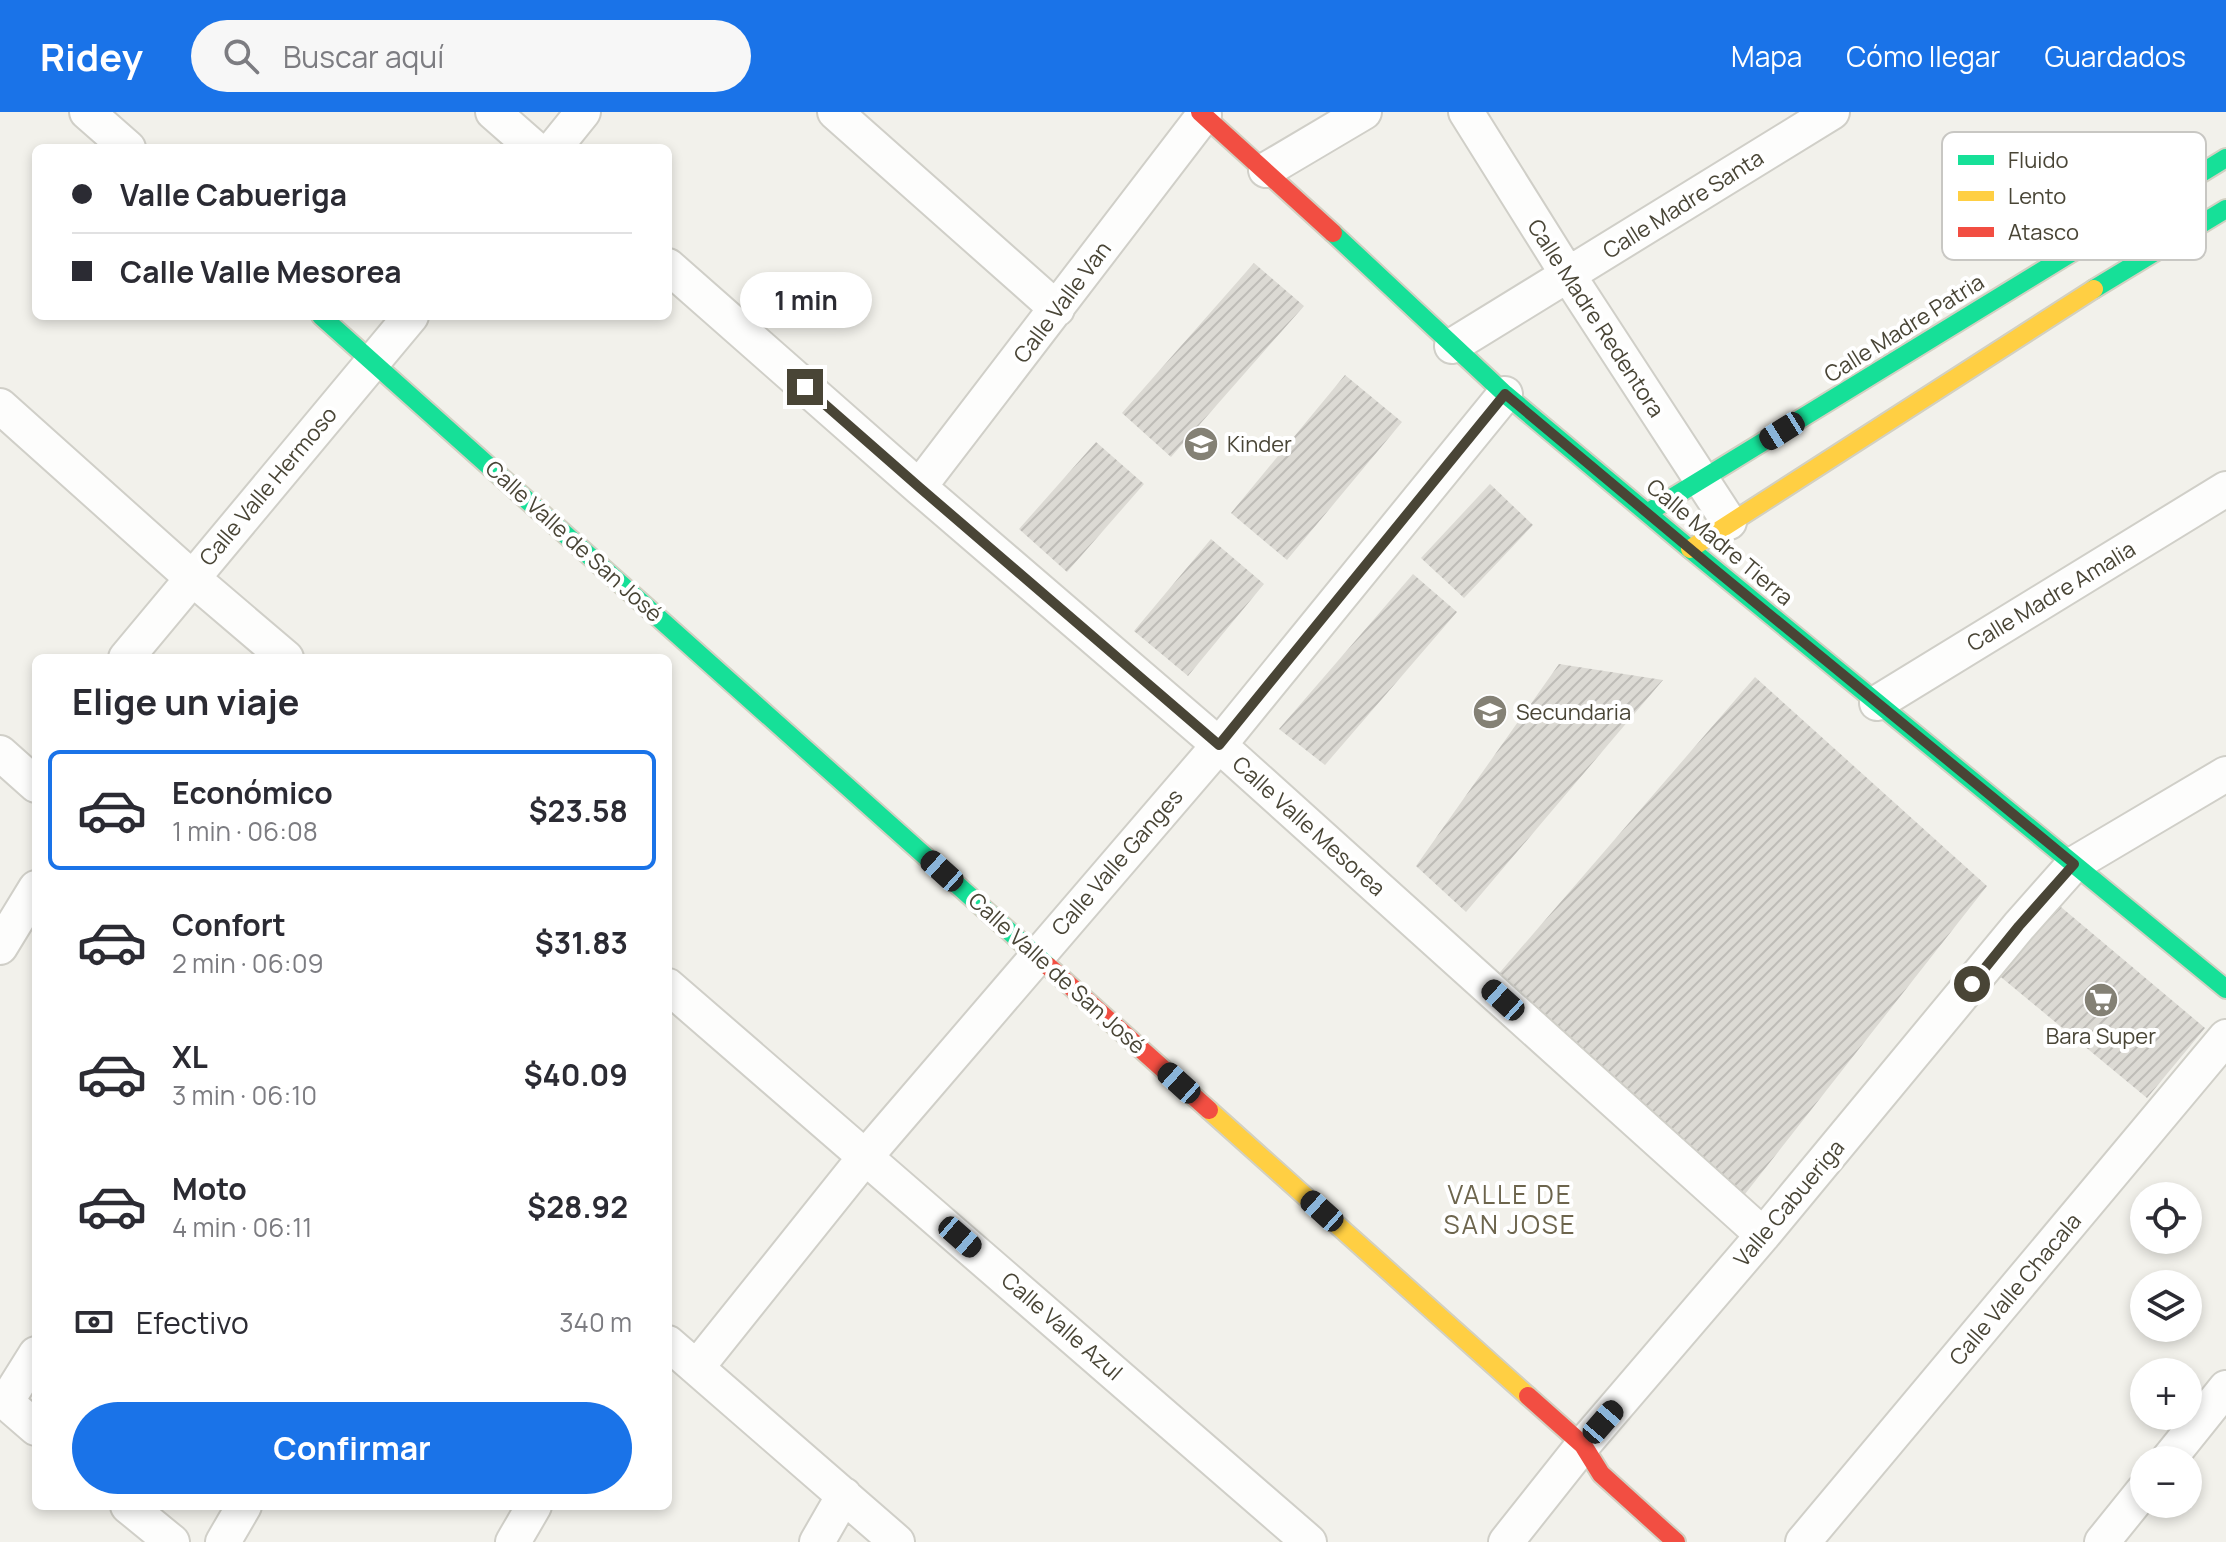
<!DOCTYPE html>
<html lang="es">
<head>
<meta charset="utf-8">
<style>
	:root { --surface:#fff; --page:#f7f7f7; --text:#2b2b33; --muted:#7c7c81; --line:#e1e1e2; --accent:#1a73e8 }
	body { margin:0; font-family:Manrope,sans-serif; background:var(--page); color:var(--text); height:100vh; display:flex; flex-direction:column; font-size:30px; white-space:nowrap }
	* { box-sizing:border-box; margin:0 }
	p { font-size:26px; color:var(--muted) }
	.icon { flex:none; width:44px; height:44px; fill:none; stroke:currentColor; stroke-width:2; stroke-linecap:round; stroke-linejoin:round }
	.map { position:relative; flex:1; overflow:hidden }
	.drawer { position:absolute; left:32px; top:542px; width:640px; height:856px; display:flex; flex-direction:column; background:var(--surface); border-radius:12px; box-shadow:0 4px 12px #0003 }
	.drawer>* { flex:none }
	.hud { position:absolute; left:32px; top:32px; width:640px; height:176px; border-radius:12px; box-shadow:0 4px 12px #0003; display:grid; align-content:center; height:176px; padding:0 40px; background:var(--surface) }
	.controls { position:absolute; left:2130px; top:1070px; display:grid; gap:16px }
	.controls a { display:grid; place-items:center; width:72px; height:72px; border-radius:50%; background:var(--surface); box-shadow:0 4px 12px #0003; font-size:40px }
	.end { position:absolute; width:36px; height:36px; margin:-18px; border:10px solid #494536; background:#fff; box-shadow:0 0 0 4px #fff }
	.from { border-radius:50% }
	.bubble { position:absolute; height:56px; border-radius:28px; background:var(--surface); box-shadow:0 4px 12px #0003; font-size:26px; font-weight:700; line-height:56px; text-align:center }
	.car { position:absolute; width:24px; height:48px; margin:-24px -12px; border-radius:10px; box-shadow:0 0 6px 2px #0007; background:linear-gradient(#222 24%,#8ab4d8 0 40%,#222 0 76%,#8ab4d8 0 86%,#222 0) }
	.hud b { display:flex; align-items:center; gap:28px; height:76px; font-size:30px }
	.hud b+b { border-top:2px solid var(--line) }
	.hud i { width:20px; height:20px; background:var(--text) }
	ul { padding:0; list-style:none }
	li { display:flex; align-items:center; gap:24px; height:120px; margin:0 16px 12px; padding:0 24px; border:4px solid transparent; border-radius:12px }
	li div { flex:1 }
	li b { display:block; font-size:30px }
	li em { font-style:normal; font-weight:700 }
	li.active { border-color:var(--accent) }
	li>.icon { width:72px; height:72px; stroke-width:1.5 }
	h2 { padding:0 40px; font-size:36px; line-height:96px }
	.pay { display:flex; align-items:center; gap:20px; height:88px; padding:0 40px; font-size:30px }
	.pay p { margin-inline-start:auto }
	.button { display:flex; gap:16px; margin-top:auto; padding:16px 40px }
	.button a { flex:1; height:92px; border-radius:48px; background:var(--accent); color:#fff; font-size:32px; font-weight:700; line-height:92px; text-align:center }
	header { display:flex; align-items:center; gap:48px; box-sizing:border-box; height:112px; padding:0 40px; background:var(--accent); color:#fff }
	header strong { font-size:38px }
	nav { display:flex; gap:44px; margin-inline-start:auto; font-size:28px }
	.search { width:560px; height:72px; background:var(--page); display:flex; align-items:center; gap:20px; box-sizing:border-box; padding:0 28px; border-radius:44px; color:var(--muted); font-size:30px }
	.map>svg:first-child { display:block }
</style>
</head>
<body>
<header>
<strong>Ridey</strong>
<div class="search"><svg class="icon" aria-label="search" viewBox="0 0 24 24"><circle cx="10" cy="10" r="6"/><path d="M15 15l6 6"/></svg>Buscar aquí</div>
<nav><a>Mapa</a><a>Cómo llegar</a><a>Guardados</a></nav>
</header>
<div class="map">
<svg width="2226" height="1430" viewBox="0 0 2226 1430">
	<defs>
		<pattern id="building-hatch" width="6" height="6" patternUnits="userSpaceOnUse" patternTransform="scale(2)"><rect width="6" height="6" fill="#dcdad4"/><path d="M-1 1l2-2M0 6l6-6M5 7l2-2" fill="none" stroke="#bebcb7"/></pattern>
	</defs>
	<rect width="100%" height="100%" fill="#f2f1eb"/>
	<path fill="url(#building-hatch)" d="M1254,151L1304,194L1171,345L1122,301Z
		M1345,263L1402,310L1287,448L1231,401Z
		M1096,330L1144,372L1067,460L1019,417Z
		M1490,372L1533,413L1464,486L1421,446Z
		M1211,427L1264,472L1188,564L1134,519Z
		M1413,462L1457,500L1325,653L1279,617Z
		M1559,552L1663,568L1466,800L1416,754Z
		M1755,565L1987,774L1734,1096L1495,866Z
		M2055,790L2205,916L2147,986L1996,861Z"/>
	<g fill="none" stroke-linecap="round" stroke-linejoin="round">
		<g stroke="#d0cfc8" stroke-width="38">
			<path id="street" d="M87,0L128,36
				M493,0L534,36
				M835,0L1057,197
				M1466,0L1568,163L1729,410
				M554,36L583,0
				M1266,58L1364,0
				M668,154L919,375L1219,633L1763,1123
				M1452,234L1832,0
				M0,294L191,465L286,546
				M919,375L1204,3
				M126,546L411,204
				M1877,591L2226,377
				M0,641L36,673
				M0,835L36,776
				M668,874L1309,1430
				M668,1231L897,1430
				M697,1255L866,1044L1219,633L1505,282
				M0,1285L36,1316
				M6,1290L36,1242
				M2168,1348L2226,1276
				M128,1394L172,1430
				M223,1430L244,1394
				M513,1430L534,1394
				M817,1430L844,1383
				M1506,1430L1583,1333L1763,1123L2019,814L2074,752L2226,662
				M1803,1430L2226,925
				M2102,1430L2144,1378"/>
		</g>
		<g stroke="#d2d0c2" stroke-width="22">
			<path id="fast" d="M1333,121L1505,282L1690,437L2226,877
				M2094,177L2226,97
				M321,204L1048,854
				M1647,401L2226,46"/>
		</g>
		<g stroke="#d2d0c2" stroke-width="22">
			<path id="slow" d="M1690,437L2094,177
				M1209,998L1528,1284"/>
		</g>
		<g stroke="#d2d0c2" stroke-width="22">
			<path id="jam" d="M1200,0L1333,121
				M1048,854L1209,998
				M1528,1284L1583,1333L1601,1362L1676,1430"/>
		</g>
		<use href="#street" stroke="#fdfdfc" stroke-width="34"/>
		<use href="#fast" stroke="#16e098" stroke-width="18"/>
		<use href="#slow" stroke="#ffcf43" stroke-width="18"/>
		<use href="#jam" stroke="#f24e42" stroke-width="18"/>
	</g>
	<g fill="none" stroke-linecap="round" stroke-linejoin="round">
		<path stroke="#494536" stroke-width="10" d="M805,275L919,375L1219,633L1505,282L1713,456L2074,752L2019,814L1972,872"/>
	</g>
	<defs>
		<g id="school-disc" transform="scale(1.8)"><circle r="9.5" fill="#848175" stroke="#fff"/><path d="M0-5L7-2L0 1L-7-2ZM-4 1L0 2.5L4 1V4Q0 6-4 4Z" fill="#fff"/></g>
		<g id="supermarket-disc" transform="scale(1.8)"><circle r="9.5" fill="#848175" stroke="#fff"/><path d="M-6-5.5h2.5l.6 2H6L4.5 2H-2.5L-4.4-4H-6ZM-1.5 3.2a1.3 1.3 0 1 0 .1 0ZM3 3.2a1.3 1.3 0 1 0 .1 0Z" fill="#fff"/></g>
	</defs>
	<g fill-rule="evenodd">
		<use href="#school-disc" x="1201" y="332"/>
		<use href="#school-disc" x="1490" y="600"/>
		<use href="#supermarket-disc" x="2101" y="888"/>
	</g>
	<g text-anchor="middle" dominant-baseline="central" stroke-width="8" stroke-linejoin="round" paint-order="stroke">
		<g font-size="22" fill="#494536" stroke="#fff">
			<text transform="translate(1683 92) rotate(-32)">Calle Madre Santa</text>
			<text transform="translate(1062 190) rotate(-53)">Calle Valle Van</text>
			<text transform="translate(1596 206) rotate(57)">Calle Madre Redentora</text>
			<text transform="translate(1904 216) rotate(-32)">Calle Madre Patria</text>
			<text transform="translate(268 374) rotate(-50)">Calle Valle Hermoso</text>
			<text transform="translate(574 429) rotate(42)">Calle Valle de San José</text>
			<text transform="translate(1720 430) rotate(40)">Calle Madre Tierra</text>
			<text transform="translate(2051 484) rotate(-31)">Calle Madre Amalia</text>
			<text transform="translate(1309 714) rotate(42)">Calle Valle Mesorea</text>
			<text transform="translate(1117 750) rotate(-49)">Calle Valle Ganges</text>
			<text transform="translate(1057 861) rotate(42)">Calle Valle de San José</text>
			<text transform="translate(1789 1091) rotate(-50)">Valle Cabueriga</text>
			<text transform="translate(2015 1177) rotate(-50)">Calle Valle Chacala</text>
			<text transform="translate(1062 1214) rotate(41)">Calle Valle Azul</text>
		</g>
		<g font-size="22" fill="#494536" stroke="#fff" text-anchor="start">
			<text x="1227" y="332">Kinder</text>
			<text x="1516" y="600">Secundaria</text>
			<text x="2101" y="924" text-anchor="middle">Bara Super</text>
		</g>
		<g font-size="26" letter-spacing="2" fill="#6d654d" stroke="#fff">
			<text x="1510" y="1082">VALLE DE<tspan x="1510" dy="30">SAN JOSE</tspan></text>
		</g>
	</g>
	<rect x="1942" y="20" width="264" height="128" rx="12" fill="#fff" stroke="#c8c7c3" stroke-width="2"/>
	<rect x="1958" y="43" width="36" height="10" fill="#16e098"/>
	<rect x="1958" y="79" width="36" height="10" fill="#ffcf43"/>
	<rect x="1958" y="115" width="36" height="10" fill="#f24e42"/>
	<g font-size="22" fill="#494536">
		<text x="2008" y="56">Fluido</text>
		<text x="2008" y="92">Lento</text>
		<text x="2008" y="128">Atasco</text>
	</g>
</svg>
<div class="controls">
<a><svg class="icon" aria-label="locate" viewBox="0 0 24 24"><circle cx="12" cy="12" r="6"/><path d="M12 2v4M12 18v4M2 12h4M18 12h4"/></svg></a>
<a><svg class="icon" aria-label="layers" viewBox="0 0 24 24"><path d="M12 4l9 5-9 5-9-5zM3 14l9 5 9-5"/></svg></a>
<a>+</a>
<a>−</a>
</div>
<i class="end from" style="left:1972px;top:872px"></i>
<i class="end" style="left:805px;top:275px"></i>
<div class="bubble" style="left:740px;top:160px;width:132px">1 min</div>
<i class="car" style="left:1782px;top:319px;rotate:238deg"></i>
<i class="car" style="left:942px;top:759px;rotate:312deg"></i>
<i class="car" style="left:1503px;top:888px;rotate:312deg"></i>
<i class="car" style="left:1179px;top:971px;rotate:312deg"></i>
<i class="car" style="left:1322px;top:1099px;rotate:312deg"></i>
<i class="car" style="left:960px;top:1125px;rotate:131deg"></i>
<i class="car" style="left:1603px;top:1310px;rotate:41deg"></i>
<div class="hud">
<b><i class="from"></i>Valle Cabueriga</b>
<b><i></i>Calle Valle Mesorea</b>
</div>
<section class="drawer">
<h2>Elige un viaje</h2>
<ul>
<li class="active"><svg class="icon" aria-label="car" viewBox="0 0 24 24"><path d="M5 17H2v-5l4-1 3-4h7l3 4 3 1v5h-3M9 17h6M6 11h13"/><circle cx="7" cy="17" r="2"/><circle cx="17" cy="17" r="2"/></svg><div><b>Económico</b><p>1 min · 06:08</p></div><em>$23.58</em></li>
<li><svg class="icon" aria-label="car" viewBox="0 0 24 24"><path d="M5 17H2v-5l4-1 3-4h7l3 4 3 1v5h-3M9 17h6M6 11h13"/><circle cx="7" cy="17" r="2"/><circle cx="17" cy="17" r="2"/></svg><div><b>Confort</b><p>2 min · 06:09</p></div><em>$31.83</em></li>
<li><svg class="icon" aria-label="car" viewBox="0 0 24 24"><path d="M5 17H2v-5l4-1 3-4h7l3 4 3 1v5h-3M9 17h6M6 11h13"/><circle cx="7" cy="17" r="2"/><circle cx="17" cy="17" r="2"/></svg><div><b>XL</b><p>3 min · 06:10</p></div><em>$40.09</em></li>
<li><svg class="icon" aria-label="car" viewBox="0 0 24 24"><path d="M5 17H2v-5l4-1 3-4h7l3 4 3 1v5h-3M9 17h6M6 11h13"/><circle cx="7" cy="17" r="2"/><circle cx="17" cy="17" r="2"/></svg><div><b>Moto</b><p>4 min · 06:11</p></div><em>$28.92</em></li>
</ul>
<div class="pay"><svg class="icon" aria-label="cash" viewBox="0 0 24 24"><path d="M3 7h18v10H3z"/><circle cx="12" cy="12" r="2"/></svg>Efectivo<p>340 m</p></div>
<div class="button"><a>Confirmar</a></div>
</section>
</div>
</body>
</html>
